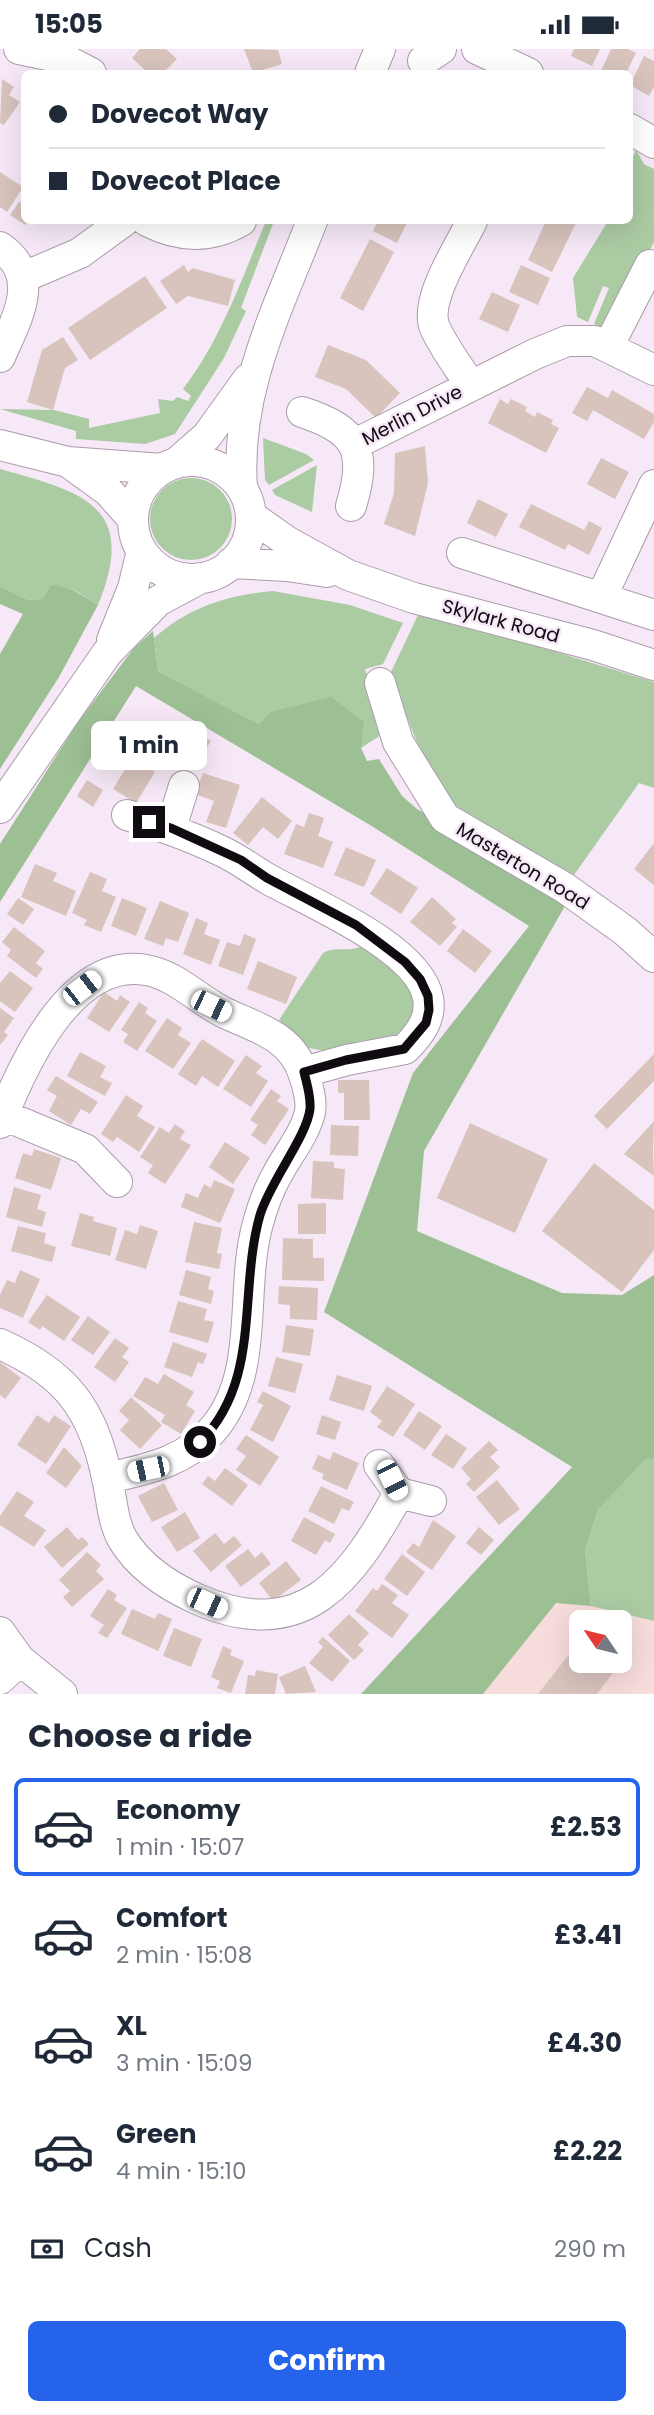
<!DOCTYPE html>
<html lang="en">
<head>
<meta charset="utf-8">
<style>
	:root { --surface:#fff; --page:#f6f6f7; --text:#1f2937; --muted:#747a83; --line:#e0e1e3; --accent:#2563eb }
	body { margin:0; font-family:Poppins,sans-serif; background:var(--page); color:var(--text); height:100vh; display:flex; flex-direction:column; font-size:26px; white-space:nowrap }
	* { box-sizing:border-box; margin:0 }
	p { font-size:23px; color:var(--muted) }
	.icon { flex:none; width:38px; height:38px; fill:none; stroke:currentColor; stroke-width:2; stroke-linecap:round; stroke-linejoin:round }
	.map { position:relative; height:1645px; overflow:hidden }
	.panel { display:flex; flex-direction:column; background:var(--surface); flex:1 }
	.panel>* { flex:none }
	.top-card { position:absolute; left:21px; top:21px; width:612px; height:154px; border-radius:10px; box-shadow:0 7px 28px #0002; display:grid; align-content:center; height:154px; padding:0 28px; background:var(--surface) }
	.needle { width:46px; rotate:305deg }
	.buttons { position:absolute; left:569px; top:1561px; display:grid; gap:14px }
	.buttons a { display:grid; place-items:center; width:63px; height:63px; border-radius:10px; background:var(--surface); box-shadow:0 7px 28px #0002; font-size:35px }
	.end { position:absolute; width:32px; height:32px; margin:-16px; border:9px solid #100b10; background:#fff; box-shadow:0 0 0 4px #fff }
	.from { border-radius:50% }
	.bubble { position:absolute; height:49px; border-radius:10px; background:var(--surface); box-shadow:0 7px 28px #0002; font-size:23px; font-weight:700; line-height:49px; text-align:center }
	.car { position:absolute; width:21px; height:42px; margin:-21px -10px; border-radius:9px; box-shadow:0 0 5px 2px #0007; background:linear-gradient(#fff 24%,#345 0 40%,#fff 0 76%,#345 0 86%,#fff 0) }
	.top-card b { display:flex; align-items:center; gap:24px; height:66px; font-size:26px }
	.top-card b+b { border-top:2px solid var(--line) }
	.top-card i { width:18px; height:18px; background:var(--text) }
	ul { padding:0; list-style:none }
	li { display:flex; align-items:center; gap:21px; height:98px; margin:0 14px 10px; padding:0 14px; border:4px solid transparent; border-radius:10px }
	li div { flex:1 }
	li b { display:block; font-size:26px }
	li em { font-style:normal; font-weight:700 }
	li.current { border-color:var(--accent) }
	li>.icon { width:63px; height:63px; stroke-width:1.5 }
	h2 { padding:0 28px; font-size:32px; line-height:84px }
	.pay { display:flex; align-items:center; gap:18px; height:77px; padding:0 28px; font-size:26px }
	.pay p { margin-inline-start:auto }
	.primary-button { display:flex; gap:14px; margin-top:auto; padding:14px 28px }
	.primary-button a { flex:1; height:80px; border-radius:10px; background:var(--accent); color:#fff; font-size:28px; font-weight:700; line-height:80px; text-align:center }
	.status { display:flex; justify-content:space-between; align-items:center; height:49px; padding:0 35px; background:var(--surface); direction:ltr }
	.status svg { height:19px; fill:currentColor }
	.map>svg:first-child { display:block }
</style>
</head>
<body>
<div class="status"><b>15:05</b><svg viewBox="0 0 49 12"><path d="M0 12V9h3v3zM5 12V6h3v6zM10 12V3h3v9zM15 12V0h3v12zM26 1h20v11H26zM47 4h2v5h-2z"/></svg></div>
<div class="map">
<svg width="654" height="1645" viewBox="0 0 654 1645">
	<rect width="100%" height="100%" fill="#f6e8f6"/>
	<path fill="#f7dcdc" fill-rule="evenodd" d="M556,1553L591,1557L654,1572V1645H483ZM581,1573H620V1612H581Z"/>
	<path fill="#abcba3" d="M636,101L644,115L654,120V193L610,282L594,275L609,239L603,237L588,273L577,268L573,229L608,172H630V114Z
		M266,172H274L241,259L246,262L224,309L175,385L145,395L76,390V382L0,360L54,361L89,370V379L160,364L158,350L173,352L177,348L188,352L191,347L183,340C221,291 242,229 266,172Z
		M263,389L306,405L314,411L269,436L265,431Z
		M317,416L312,463L275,446L272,441Z
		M0,420C82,443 139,456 98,556L74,541L50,537L42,550L28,551L0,537Z
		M150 470a41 41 0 1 1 82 0a41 41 0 1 1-82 0Z
		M273,542L350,556L403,574L383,615L365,620L382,678L381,686L361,699L259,675L158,622L154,589C189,558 227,546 273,542Z
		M418,566L550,601L654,633V739L639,734L569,833L454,759C424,720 407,669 391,623Z
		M367,895L381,906L415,946L414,970L397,987L361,992L325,1002L309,999L279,971L323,904C336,896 350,905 367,895Z
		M646,1408L654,1411V1572L591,1557L585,1501L598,1461Z"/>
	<path fill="#9dbf94" d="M55,536L73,541L98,556L59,628L0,720V605L23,565L0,555V537L28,551L42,550L50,537Z
		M153,582L158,622L259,675L271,663L331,648L364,673L361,699L367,712L379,710L402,747L417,760L569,850L424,1102L417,1182L562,1244L622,1246L654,1226V1411L646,1409L598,1461L585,1501L591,1557L556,1554L483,1645H361L572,1418L324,1263L413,1024L529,877L370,776L136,637L0,853V795L78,673L134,599Z"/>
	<path fill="#d8c3bd" d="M140,0H166L177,10L163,24H143L146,22L132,9Z
		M244,0L278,1L282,15L253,24Z
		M574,0H600L592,17L571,7Z
		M611,0H628L636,4L626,24H600Z
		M644,7L654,12V38L649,47L630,36Z
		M2,30L14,38L9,46L20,53L4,76L0,74Z
		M0,123L23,138L7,163L0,158Z
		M19,153L24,156V172H29L25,176L10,166Z
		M378,172H408L397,194L373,182Z
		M546,172H577L552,223L528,211Z
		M370,190L394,203L363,262L340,249Z
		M184,216L188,223L193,219L235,231L228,257L188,247L176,255L160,232Z
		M521,216L550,229L538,256L509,243Z
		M145,227L167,259L90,311L68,279Z
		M492,243L520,256L508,283L479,270Z
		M63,288L78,311L65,319L53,361L27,353L42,301Z
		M328,296L366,311L400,344L376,369L346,340L315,328Z
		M587,338L608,349L612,341L654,365V373L644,390L593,361L587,372L572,364Z
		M500,350L508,355L511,350L527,358L525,362L535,368L537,363L553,371L551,375L559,379L546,404L488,374Z
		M425,397L428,434L415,487L384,475L394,444L395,404Z
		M601,409L629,423L615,450L587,435Z
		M478,450L508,465L496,488L467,474Z
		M531,455L584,481L589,472L602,479L589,506L568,495L565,501L519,478Z
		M162,673L182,690L158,718L138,700Z
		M195,682L211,692L200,710L184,699Z
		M132,709L155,723L136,754L113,740Z
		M203,724L240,736L226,779L206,773L214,752L195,745Z
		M87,731L103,741L93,758L77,747Z
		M262,748L292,772L278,790L263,778L248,796L233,784Z
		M309,764L324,769L318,787L333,793L323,819L284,805L296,775L304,778Z
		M654,794V836L634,820Z
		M346,798L376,811L364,838L334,826Z
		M35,815L57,824L53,832L76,842L66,867L21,848Z
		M387,819L418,839L401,865L370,845Z
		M90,823L107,830L102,842L116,848L101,883L84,876L87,871L72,864Z
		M432,848L456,870L452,874L457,878L440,897L410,873Z
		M18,849L34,860L23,876L7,865Z
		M122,849L147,859L136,887L111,877Z
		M160,852L189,864L178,893L166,889L163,897L144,890Z
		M196,869L208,874L204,885L220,891L211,916L183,905Z
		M14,878L45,902L36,914L43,920L36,929L7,907L11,901L2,893Z
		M463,880L492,902L475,924L447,902Z
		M244,885L256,890L243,926L218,917L227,893L240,897Z
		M258,912L297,928L286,955L247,940Z
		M10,922L33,939L15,963L0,952V934Z
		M104,943L117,952L120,946L130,953L109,983L87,969Z
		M139,953L148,959L145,964L157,972L137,1002L123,993L128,985L121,981Z
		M0,959L14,969L4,983L8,986L0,996Z
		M167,969L182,979L178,986L191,994L173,1020L145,1002Z
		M202,990L235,1012L218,1038L202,1027L196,1037L178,1025Z
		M80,1003L106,1017L100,1028L112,1034L105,1047L67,1027Z
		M654,1005V1032L607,1080L594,1067Z
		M246,1006L262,1017L256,1024L268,1032L251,1058L223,1040Z
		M56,1027L98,1053L90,1065L81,1060L71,1076L49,1062L57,1047L47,1041Z
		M338,1031H369L370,1071H344V1044H338Z
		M271,1040L281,1047L277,1052L289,1060L265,1096L251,1086L258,1076L250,1071Z
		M126,1046L143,1057L137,1067L155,1078L139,1103L117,1088L113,1093L101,1085Z
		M654,1072L653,1102L654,1127L624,1105Z
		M470,1074L548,1110L515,1184L437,1149Z
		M175,1075L185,1082L180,1090L191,1096L165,1135L148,1124L153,1116L140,1108L160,1078L169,1084Z
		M331,1076L359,1077L358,1107L330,1106Z
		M225,1093L250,1109L233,1135L209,1118Z
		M34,1100L61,1109L51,1141L15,1129L23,1104L32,1107Z
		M313,1112L334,1113V1119L345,1120L343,1151L311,1149Z
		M594,1114L654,1161V1201L622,1243L542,1182Z
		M214,1131L235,1140L220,1174L181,1158L186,1144L198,1149L204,1135L211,1139Z
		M14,1138L41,1146L37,1160L46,1163L42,1178L6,1168Z
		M326,1154V1185H298V1155Z
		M80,1164L94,1168L93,1172L117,1179L110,1207L71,1197Z
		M194,1173L222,1179L217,1204L222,1205L219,1220L185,1213Z
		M140,1176L158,1182L146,1220L115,1211L125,1181L137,1185Z
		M18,1177L46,1184L44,1194L56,1198L52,1213L11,1202Z
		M283,1189L313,1190V1209H324V1232L282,1231Z
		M20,1221L40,1230L23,1269L0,1259V1246L7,1231L15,1234Z
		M186,1221L211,1228L208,1240L214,1242L211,1255L179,1246Z
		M279,1237L318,1239L317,1271L290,1270V1256L278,1255Z
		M47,1246L80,1268L64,1292L42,1277L40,1281L28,1273Z
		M178,1252L207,1260L204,1271L214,1273L208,1294L169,1283Z
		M88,1267L110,1283L93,1306L71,1291Z
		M286,1276L314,1280L310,1307L282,1303Z
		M115,1289L129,1299L122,1308L129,1313L115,1333L94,1318Z
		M173,1293L207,1305L203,1315L198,1313L192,1328L164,1318Z
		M276,1308L303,1315L295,1344L268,1337Z
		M0,1313L21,1329L5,1350L0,1346Z
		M164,1325L194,1343L186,1356L195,1362L181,1385L161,1373L165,1366L133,1347L145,1328L158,1335Z
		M337,1326L372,1337L364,1362L329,1351Z
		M387,1337L415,1355L393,1388L377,1378L382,1372L370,1363Z
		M263,1342L291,1357L273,1393L250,1381L263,1356L257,1353Z
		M131,1348L162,1376L140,1400L120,1381L129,1371L119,1362Z
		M419,1362L442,1377L425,1401L403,1386Z
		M37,1366L49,1374L54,1366L71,1377L46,1415L17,1396Z
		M322,1366L341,1373L335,1391L316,1385Z
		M446,1385L467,1399L453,1420L431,1406Z
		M246,1386L279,1408L260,1437L236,1421L246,1407L236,1400Z
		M489,1392L498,1401L490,1408L500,1418L474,1443L466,1435L471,1430L461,1419Z
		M64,1398L82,1417L66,1439L46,1424Z
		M333,1403L359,1414L347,1441L322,1430L324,1425L312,1420L318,1406L330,1411Z
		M225,1419L248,1436L232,1457L202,1435L208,1427L215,1432Z
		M497,1431L520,1460L499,1476L476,1448Z
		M164,1434L178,1461L152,1473L138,1447Z
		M321,1437L354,1453L349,1462L342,1459L334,1475L308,1462Z
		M17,1442L34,1453L24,1467L46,1481L34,1498L0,1476V1467Z
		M185,1463L200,1489L177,1503L161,1478Z
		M304,1468L335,1485L330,1494L325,1491L316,1506L291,1492Z
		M433,1471L456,1487L432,1521L406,1503L413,1494L419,1498Z
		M67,1478L78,1491L82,1488L89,1495L62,1519L44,1498Z
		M479,1478L494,1491L481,1506L466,1494Z
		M215,1484L224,1495L234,1487L242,1496L211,1523L193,1502Z
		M248,1500L255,1509L262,1503L271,1515L241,1538L225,1517Z
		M87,1503L101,1516L96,1522L104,1530L72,1558L63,1548L70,1542L59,1531Z
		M402,1505L425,1523L407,1547L384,1530Z
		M286,1512L301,1531L273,1552L259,1534Z
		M382,1535L398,1546L392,1554L409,1566L392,1589L355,1562L373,1539L377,1542Z
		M108,1540L117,1546L114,1551L127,1559L107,1589L98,1584L104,1576L90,1567Z
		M132,1560L155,1570L158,1564L172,1570L158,1602L121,1585Z
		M349,1565L369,1584L358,1596L364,1601L354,1611L328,1586Z
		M174,1579L202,1590L191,1618L163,1607Z
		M323,1588L350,1612L332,1633L309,1614L323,1598L318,1593Z
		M581,1590V1612H620V1600L627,1605L597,1645H538Z
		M223,1597L232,1601L230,1606L244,1612L231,1644L217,1639L220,1632L211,1628Z
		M305,1617L316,1643L286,1645L279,1628Z
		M256,1621L278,1625L275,1645H245L248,1626L255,1627Z"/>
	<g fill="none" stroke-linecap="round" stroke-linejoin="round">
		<g stroke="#aa9caa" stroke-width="32">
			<path id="minor" d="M19,0L62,9L91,24
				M477,0L528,24
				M423,12L441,0
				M370,24L380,0
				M630,80L654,94
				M147,172C178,188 210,190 241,172
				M0,198C43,228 16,270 0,308
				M24,228L80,204L124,172
				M608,298L650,216
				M470,336C459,318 444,299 435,279C423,252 460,197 472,172
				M302,363C357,381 368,401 351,457
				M355,395L535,305L567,292H595L654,321
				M0,396L68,413L162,420
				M133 471a59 59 0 1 1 118 0a59 59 0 1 1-118 0Z
				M68,413L108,442L133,470
				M176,414L207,387L248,330
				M242,439C235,342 278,260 312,172
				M251,467L288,493L348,526L414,549L593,596L654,616
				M462,504L654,566
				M231,514L287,517L327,523
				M601,549L654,436
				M112,591L133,539L142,502
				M380,634L398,693L445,769L565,839L625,882L654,908
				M0,759L107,604L158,552L201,529
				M127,766C158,776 188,786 217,800C236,808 251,820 268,830C309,853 420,899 428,949C432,970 419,986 405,1000L347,1011L304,1023
				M171,779L184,737
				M3,1066L85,1100L117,1133
				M0,1074C22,1017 71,908 146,921C176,926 198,951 225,964C257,979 292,987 304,1026C308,1038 312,1051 310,1063C305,1085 288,1105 278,1124C268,1141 262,1159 257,1178C240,1243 260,1322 215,1378C188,1412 148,1420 108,1429
				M0,1295C65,1324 93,1359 107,1429C112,1449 112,1472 123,1491C139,1517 168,1537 197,1550C304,1597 351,1531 399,1444
				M379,1416L399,1444L431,1452
				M0,1583L20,1611L62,1645
				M0,1630L20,1611"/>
		</g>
		<use href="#minor" stroke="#fff" stroke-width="30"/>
	</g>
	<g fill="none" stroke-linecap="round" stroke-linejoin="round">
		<path stroke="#100b10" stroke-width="9" d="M149,773L171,779L241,811L267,829L356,876L405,913L420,930L428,947L429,961L426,974L404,1000L346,1011L304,1023C307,1036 311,1047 310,1060C307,1087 270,1133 260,1166C238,1243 262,1331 200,1393"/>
	</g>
	<g text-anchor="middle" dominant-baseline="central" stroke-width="5" stroke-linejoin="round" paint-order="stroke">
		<g font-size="19" fill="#100b10" stroke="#f6e8f6">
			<text transform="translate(412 366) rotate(-27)">Merlin Drive</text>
			<text transform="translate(501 572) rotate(15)">Skylark Road</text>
			<text transform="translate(523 817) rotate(31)">Masterton Road</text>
		</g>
	</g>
</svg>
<div class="buttons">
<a><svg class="needle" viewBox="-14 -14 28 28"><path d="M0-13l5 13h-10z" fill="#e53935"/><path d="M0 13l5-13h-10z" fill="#747a83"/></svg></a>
</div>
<i class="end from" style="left:200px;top:1393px"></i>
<i class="end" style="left:149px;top:773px"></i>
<div class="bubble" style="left:91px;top:672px;width:116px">1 min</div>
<i class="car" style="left:82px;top:939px;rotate:52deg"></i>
<i class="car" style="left:211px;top:957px;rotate:116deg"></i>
<i class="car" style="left:148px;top:1420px;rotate:258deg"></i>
<i class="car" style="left:392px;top:1431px;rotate:154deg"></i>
<i class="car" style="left:207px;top:1554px;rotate:114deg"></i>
<div class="top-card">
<b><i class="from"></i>Dovecot Way</b>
<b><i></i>Dovecot Place</b>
</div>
</div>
<section class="panel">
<h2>Choose a ride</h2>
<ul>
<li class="current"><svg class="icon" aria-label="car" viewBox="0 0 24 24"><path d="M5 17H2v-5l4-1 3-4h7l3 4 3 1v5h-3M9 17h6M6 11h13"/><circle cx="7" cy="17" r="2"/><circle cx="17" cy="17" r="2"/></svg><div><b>Economy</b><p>1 min · 15:07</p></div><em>£2.53</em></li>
<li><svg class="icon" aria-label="car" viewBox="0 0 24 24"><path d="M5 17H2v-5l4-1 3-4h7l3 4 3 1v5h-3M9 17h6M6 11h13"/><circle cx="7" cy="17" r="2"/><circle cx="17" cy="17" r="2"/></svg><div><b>Comfort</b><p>2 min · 15:08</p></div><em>£3.41</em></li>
<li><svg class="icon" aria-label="car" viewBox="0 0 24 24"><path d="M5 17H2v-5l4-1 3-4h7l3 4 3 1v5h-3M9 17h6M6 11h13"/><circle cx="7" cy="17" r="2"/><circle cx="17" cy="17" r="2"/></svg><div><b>XL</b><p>3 min · 15:09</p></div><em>£4.30</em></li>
<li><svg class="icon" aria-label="car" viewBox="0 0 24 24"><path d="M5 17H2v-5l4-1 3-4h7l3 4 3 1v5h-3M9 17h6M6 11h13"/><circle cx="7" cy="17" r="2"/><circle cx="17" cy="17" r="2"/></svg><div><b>Green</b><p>4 min · 15:10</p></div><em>£2.22</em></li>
</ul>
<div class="pay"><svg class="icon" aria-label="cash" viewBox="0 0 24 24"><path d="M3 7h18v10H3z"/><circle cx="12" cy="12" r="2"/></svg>Cash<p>290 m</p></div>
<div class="primary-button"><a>Confirm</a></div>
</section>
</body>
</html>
